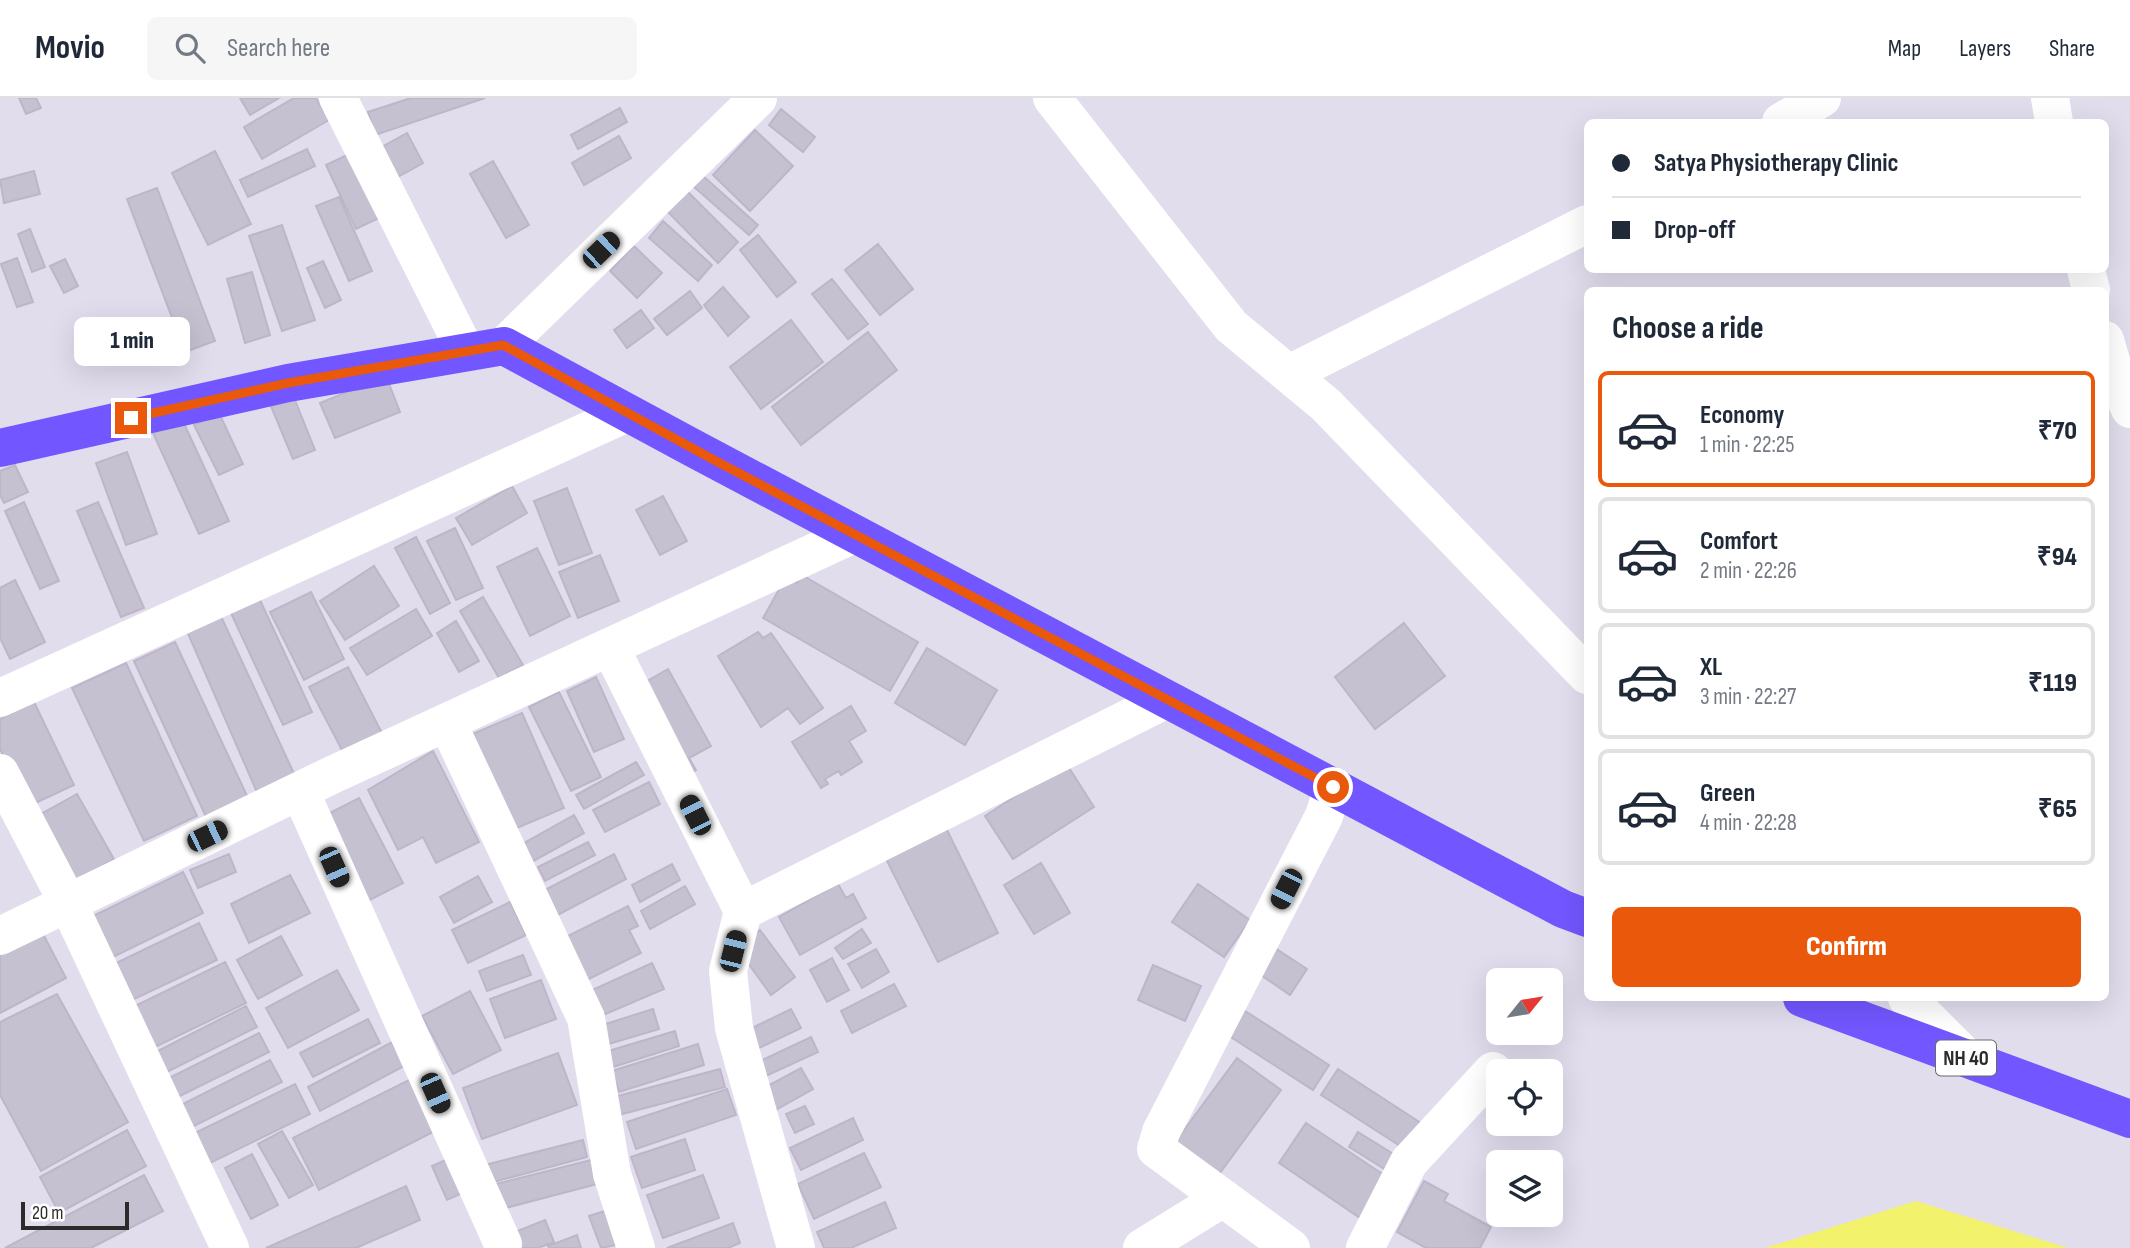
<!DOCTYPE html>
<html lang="en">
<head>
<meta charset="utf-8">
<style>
	:root { --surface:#fff; --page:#f6f6f7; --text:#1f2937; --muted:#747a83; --line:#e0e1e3; --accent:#ea580c }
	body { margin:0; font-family:"Sofia Sans Condensed",sans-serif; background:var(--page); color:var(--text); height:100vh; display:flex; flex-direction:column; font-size:26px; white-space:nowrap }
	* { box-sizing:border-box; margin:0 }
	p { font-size:23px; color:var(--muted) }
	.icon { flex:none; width:38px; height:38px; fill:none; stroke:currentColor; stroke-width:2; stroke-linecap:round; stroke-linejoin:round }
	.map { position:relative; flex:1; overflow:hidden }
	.sheet { position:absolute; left:1584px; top:189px; width:525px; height:714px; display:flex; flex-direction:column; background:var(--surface); border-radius:10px; box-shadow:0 7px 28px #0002 }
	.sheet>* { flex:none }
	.hud { position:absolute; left:1584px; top:21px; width:525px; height:154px; border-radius:10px; box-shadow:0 7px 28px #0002; display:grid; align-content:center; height:154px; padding:0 28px; background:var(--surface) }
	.needle { width:46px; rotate:60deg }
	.buttons { position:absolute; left:1486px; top:870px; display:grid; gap:14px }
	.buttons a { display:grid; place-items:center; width:77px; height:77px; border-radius:10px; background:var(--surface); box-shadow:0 7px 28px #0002; font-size:35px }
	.scale { position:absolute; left:21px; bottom:18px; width:108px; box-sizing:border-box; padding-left:7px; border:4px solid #2b2b2b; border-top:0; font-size:19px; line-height:24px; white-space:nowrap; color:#2b2b2b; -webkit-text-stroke:5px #fff; paint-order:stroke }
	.end { position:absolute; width:32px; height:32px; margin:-16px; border:9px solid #ea580c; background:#fff; box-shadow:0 0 0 4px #fff }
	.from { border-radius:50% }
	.bubble { position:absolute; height:49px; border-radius:10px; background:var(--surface); box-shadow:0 7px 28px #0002; font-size:23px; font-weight:800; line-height:49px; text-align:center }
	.car { position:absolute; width:21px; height:42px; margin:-21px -10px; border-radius:9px; box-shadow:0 0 5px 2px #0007; background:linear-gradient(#222 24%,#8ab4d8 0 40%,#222 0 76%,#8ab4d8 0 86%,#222 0) }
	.hud b { display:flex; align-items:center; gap:24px; height:66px; font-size:26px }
	.hud b+b { border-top:2px solid var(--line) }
	.hud i { width:18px; height:18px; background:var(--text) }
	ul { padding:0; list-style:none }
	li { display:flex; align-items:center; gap:21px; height:116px; margin:0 14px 10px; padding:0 14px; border:4px solid var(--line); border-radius:10px }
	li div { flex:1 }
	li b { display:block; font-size:26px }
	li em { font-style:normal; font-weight:800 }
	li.current { border-color:var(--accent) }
	li>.icon { width:63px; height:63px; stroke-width:1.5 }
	h2 { padding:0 28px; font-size:32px; line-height:84px }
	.action { display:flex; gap:14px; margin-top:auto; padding:14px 28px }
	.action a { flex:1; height:80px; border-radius:10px; background:var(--accent); color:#fff; font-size:28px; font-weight:800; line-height:80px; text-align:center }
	header { display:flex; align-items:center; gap:42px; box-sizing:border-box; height:98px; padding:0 35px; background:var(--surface); border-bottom:2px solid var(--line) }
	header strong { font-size:33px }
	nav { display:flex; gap:38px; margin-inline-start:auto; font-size:24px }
	.search { width:490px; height:63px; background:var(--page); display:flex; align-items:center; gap:18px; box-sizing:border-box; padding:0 24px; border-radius:10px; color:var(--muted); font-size:26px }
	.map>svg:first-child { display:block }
</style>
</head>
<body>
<header>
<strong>Movio</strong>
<div class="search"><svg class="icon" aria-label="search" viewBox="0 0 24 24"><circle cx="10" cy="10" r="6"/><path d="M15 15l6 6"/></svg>Search here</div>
<nav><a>Map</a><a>Layers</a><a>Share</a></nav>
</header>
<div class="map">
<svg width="2130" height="1150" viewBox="0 0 2130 1150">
	<rect width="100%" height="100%" fill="#e2dded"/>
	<path fill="#f2f26d" d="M1916,1103L2068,1150H1765Z"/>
	<path fill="#c6c1d0" stroke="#bdb6c9" stroke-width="2" d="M19,0H36L41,10L26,16Z
		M240,0H279L250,17Z
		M294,0H316L329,22L262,61L244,29Z
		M411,0H485L375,37L368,14Z
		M620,10L627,24L578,51L571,37Z
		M781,11L815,39L803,54L769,27Z
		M755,32L793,68L750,113L713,77Z
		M407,35L423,65L396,80L380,50Z
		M619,38L631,60L584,87L572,65Z
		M307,51L315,68L248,99L240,82Z
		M215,53L251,126L208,147L172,75Z
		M351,55L381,119L356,131L326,67Z
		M493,63L529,127L506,140L470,76Z
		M34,73L40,96L4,105L0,82Z
		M703,78L758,127L749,137L694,89Z
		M157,90L215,243L185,254L127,101Z
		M687,93L738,144L718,165L667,113Z
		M339,99L372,173L349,183L316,108Z
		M663,123L712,167L698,183L649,140Z
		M282,127L315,222L282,233L249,138Z
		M30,131L45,169L32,174L18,136Z
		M758,137L796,184L777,199L740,152Z
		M878,146L913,191L880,217L845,172Z
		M634,148L662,175L637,200L610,173Z
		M17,160L33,204L17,209L1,166Z
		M65,161L78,188L64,195L50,168Z
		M323,163L341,202L325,210L307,170Z
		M252,174L270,237L245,245L227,181Z
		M832,181L868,226L848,241L812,196Z
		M723,189L749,219L728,238L704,207Z
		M690,193L702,210L667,237L654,221Z
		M641,212L654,230L627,250L614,232Z
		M791,222L823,264L761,311L730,269Z
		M868,234L897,272L801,347L772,309Z
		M386,278L400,314L335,340L320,305Z
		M288,285L315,352L293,361L265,294Z
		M219,315L243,366L219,377L194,327Z
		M182,321L229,423L199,436L153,335Z
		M127,354L157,436L126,447L96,365Z
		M15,367L28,394L4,405L0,397V373Z
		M512,388L527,415L472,447L456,420Z
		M567,390L592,455L559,467L534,403Z
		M663,398L687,443L660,457L636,412Z
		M24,404L59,483L40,491L5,413Z
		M98,404L144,510L121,519L77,413Z
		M455,430L483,490L456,502L427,443Z
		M416,439L450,505L430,516L395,450Z
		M537,450L570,518L530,538L497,469Z
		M600,457L619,503L578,520L559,474Z
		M374,468L399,508L345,542L320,503Z
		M802,477L918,544L890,593L763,520L786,479L797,485Z
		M15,482L45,544L10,561L0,540V490Z
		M311,494L344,561L304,582L270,514Z
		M483,499L523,567L499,580L460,513Z
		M259,500L312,614L283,627L230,513Z
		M416,511L432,538L367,577L350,550Z
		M219,514L297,682L259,699L186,531Z
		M456,523L479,563L459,574L437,535Z
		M1404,525L1445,578L1375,631L1335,579Z
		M758,534L763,540L771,535L823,610L800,626L788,610L761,629L718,558Z
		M175,544L249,702L207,721L134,563Z
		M927,550L997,592L965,647L895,605Z
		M126,565L197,718L144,743L72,590Z
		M348,569L383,637L345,658L309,589Z
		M668,571L711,648L689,660L696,672L687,677L633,591Z
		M596,579L624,641L594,654L567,593Z
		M559,594L601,679L571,693L529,609Z
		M34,604L74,687L27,709L0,651V621Z
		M851,608L866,633L849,643L862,664L841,677L839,673L825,681L828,686L821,690L792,644Z
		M522,615L564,710L510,733L468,638Z
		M433,653L479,744L436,765L423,739L398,752L368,692Z
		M636,664L644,677L584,711L576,697Z
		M1066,665L1094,709L1013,761L985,718Z
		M649,684L660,706L605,734L593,712Z
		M77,696L114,761L69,786L32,721Z
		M359,700L403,785L364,805L320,720Z
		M574,717L584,735L526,767L517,749Z
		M946,730L998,835L938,864L886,761Z
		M588,744L595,757L545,783L538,769Z
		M229,756L236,774L198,790L190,772Z
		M614,756L626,781L554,819L541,794Z
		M1041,765L1070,815L1034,836L1004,787Z
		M672,766L680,782L640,804L632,787Z
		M183,774L203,815L107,862L87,821Z
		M290,777L310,815L249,845L231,806Z
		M478,778L492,804L454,825L440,799Z
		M838,786L846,800L853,796L866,820L800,857L779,819Z
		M1198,786L1250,822L1224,859L1172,824Z
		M685,788L695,806L650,831L641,813Z
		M510,804L526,837L468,865L452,832Z
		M628,808L638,828L629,832L641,855L585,883L564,840Z
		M199,825L217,862L130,903L112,867Z
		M862,831L871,845L843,861L835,850Z
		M760,832L795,879L771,897L737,850Z
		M42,834L66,880L0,915V856Z
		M281,838L302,877L258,901L237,862Z
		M1269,846L1307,871L1290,897L1252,871Z
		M876,851L889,874L862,890L848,866Z
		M523,857L531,877L487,893L479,873Z
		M832,860L849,892L827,904L810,872Z
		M225,864L246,905L149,952L129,911Z
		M652,865L664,891L601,918L590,893Z
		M1153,867L1201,888L1185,923L1138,902Z
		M337,872L359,912L288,950L266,910Z
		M541,882L556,921L505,940L490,901Z
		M894,886L906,908L852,935L841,913Z
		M470,893L501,952L453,976L422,918Z
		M57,896L128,1024L41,1073L0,997V924Z
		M246,908L257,929L161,977L150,957Z
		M653,911L659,931L602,948L596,929Z
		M791,911L801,930L753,953L744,934Z
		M1242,911L1329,967L1313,992L1226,936Z
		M368,921L380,945L313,979L300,955Z
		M675,933L679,948L610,970L605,954Z
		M259,935L269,954L174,1001L165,982Z
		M811,939L818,954L766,978L760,963Z
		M392,944L404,968L320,1013L308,989Z
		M698,946L704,967L619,994L612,973Z
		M558,955L577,1007L482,1041L463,990Z
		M1237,960L1281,992L1211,1087L1168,1054Z
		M270,962L282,984L190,1030L179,1008Z
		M801,970L813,991L774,1013L762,991Z
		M720,971L725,989L615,1018L610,1000Z
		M1338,971L1424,1027L1408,1053L1321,997Z
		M413,980L439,1031L319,1092L293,1040Z
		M295,986L310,1016L204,1068L189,1038Z
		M727,991L736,1017L636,1051L627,1024Z
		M805,1008L814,1026L795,1035L786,1016Z
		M853,1020L863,1042L801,1072L790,1050Z
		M1306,1025L1393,1083L1366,1124L1279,1065Z
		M127,1032L146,1068L59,1115L40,1079Z
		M282,1033L313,1087L289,1100L258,1046Z
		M1358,1034L1400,1060L1391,1075L1349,1049Z
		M685,1041L695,1072L642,1090L631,1059Z
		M583,1042L587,1059L486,1086L481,1068Z
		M864,1055L881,1089L814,1121L798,1086Z
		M252,1056L278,1107L251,1121L225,1070Z
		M457,1057L473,1090L447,1102L432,1068Z
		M595,1061L601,1085L498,1112L492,1087Z
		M144,1077L163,1113L91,1150H5Z
		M703,1077L719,1120L663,1140L647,1097Z
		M1424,1083L1448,1096L1444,1103L1491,1129L1480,1150H1426L1397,1134Z
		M406,1088L420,1122L356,1150H266Z
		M885,1104L896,1130L851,1150H824L817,1134Z
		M608,1112L621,1146L601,1150L589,1118Z
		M545,1122L554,1144L538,1150H510L505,1138Z
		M733,1125L740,1145L728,1150H667Z
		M577,1137L581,1150H549L548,1148Z"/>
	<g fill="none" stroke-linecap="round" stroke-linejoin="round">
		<path stroke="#fff" stroke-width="38" d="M338,0L466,254
			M1052,0L1231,228L1326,307L1587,577
			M2050,0L2054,24
			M1781,24L1822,0
			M2086,172L2091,192
			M2105,242L2116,280L2130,311
			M504,248L758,0
			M1289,276L1587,126
			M610,549L743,813L1167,601
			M0,600L627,315
			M447,624L586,920L612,1076L636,1150
			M0,675L68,805L230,1150
			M300,693L503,1146
			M743,813L728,873L734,930L796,1150
			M0,838L332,677L854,436
			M1907,900L1969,962
			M1142,1150L1223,1100
			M1291,1150L1156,1051L1161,1034L1324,718L1333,689
			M1365,1150L1409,1064L1493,973"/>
		<path stroke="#7256ff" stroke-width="38" d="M0,350L288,285L504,248L691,349L1563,811L1587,820
			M1802,900L2130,1021"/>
	</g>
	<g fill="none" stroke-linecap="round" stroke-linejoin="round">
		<path stroke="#ea580c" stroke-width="9" d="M131,320L288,285L503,247L714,362L1333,689"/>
	</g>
	<g text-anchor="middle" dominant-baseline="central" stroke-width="7" stroke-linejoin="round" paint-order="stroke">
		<rect fill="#fff" stroke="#6b6b6b" stroke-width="2" x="1936" y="942.5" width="60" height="35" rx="5"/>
		<g font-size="21" font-weight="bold" fill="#2b2b2b">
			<text x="1966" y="960">NH 40</text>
		</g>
	</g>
</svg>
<div class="buttons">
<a><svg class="needle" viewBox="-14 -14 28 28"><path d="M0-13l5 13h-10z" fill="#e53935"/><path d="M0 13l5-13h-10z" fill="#747a83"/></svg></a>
<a><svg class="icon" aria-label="locate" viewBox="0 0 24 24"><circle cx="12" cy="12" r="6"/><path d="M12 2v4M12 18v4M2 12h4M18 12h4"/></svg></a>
<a><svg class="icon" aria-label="layers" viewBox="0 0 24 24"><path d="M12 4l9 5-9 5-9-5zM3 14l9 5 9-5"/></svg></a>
</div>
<div class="scale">20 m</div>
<i class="end from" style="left:1333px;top:689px"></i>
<i class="end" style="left:131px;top:320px"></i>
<div class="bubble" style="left:74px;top:219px;width:116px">1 min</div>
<i class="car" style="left:601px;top:152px;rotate:46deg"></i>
<i class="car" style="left:695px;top:717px;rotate:333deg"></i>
<i class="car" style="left:207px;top:738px;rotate:64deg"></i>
<i class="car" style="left:334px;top:769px;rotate:156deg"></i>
<i class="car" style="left:1286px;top:791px;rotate:207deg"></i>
<i class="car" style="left:733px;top:853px;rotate:14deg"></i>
<i class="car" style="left:435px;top:995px;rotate:156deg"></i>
<div class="hud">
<b><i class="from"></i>Satya Physiotherapy Clinic</b>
<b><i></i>Drop-off</b>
</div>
<section class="sheet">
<h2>Choose a ride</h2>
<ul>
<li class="current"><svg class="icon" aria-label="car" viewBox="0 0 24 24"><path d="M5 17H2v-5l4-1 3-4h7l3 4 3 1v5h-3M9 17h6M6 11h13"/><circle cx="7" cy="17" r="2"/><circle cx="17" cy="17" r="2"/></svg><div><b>Economy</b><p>1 min · 22:25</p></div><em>₹70</em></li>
<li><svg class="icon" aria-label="car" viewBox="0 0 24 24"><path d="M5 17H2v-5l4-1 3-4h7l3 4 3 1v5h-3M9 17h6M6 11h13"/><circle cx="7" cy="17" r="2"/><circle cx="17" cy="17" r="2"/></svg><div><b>Comfort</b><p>2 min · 22:26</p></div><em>₹94</em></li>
<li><svg class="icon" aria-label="car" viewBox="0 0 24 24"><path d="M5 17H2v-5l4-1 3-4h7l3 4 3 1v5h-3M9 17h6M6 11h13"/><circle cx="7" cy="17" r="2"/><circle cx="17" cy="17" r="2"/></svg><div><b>XL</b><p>3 min · 22:27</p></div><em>₹119</em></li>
<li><svg class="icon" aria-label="car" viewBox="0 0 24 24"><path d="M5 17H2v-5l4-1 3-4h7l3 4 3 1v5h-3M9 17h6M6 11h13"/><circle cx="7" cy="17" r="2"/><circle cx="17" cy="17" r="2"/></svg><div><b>Green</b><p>4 min · 22:28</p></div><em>₹65</em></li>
</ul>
<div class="action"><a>Confirm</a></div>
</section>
</div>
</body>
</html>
